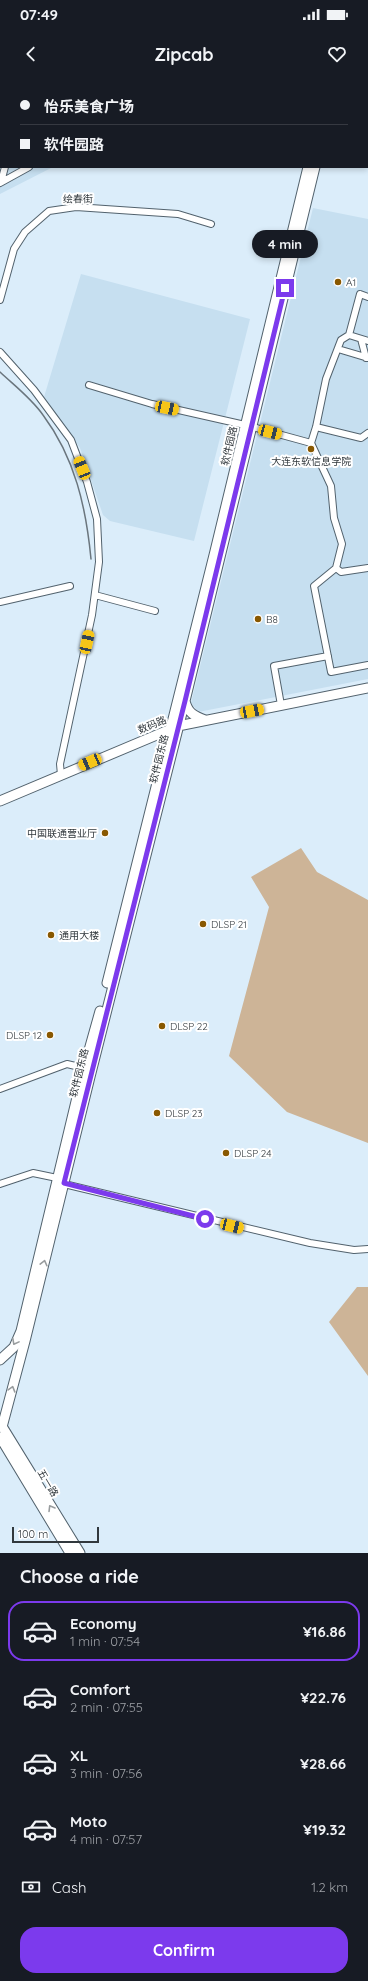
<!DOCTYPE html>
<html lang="en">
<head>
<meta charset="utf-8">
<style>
	:root { --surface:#171b24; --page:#20242c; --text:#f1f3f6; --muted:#9ea1a6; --line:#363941; --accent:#7c3aed }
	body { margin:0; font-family:Quicksand,"Noto Sans SC",sans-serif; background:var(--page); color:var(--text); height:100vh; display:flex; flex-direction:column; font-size:15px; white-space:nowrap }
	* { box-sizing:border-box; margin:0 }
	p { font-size:13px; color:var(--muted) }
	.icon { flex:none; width:22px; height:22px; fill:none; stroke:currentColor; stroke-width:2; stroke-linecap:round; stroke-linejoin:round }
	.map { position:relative; height:1473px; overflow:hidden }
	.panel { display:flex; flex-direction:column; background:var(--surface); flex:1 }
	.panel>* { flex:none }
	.banner { position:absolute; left:0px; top:0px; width:368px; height:88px; box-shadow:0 2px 6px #0003; display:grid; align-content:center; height:88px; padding:0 20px; background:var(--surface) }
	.scale { position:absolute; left:12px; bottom:10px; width:87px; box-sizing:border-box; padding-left:4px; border:2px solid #31383d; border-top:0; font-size:11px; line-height:14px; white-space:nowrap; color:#31383d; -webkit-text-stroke:3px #fff; paint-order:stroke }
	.end { position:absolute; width:18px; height:18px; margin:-9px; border:5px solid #7c3aed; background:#fff; box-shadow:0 0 0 2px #fff }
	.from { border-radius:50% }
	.bubble { position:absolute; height:28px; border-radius:14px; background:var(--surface); box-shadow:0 2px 6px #0003; font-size:13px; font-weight:700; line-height:28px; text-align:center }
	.car { position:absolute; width:12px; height:24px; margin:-12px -6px; border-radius:5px; box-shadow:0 0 3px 1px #0007; background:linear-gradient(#f5c518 24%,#345 0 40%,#f5c518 0 76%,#345 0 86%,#f5c518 0) }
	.banner b { display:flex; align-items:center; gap:14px; height:38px; font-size:15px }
	.banner b+b { border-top:1px solid var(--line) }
	.banner i { width:10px; height:10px; background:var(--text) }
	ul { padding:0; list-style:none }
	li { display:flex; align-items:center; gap:12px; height:60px; margin:0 8px 6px; padding:0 12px; border:2px solid transparent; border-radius:16px }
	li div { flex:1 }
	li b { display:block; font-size:15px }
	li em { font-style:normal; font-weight:700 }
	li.active { border-color:var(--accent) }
	li>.icon { width:36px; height:36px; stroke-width:1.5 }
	h2 { padding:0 20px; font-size:18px; line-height:48px }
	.pay { display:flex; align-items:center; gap:10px; height:44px; padding:0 20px; font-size:15px }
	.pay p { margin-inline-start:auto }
	.action { display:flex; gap:8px; margin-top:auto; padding:8px 20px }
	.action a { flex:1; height:46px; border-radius:16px; background:var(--accent); color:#fff; font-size:16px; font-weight:700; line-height:46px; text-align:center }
	.status { display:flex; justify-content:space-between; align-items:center; height:28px; padding:0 20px; background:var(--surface); direction:ltr }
	.status svg { height:11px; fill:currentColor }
	header { display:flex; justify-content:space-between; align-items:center; height:52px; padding:0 20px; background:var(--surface); font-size:18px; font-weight:700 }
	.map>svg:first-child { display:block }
</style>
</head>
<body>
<div class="status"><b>07:49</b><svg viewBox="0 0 49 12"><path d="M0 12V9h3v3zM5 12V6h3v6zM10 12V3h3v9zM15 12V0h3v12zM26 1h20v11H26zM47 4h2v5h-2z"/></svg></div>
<header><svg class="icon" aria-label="back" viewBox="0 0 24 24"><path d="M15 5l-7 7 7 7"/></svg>Zipcab<svg class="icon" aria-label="heart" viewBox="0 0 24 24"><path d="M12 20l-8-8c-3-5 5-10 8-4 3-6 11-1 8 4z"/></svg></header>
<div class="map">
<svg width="368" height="1473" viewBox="0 0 368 1473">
	<rect width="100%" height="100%" fill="#dbedfa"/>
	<path fill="#c6dff0" d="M0,0H309L1,1V87H53L0,114Z
		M313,128L368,139V599L198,632L191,623Z
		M81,194L250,239L194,461L110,441L103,435L80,368L44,317Z"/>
	<path fill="#cdb497" d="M301,768L317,792L368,820V1063L287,1032L229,976L269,827L251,797Z
		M357,1207H368V1296L329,1242Z"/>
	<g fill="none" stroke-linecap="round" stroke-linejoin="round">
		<g stroke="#52626d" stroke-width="8">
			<path id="minor" d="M79,1V0
				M146,1V0
				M244,1V0
				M0,25H1
				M1,102L5,87
				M0,103L29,87
				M0,220L14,169L25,152L49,131L76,127L178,134L211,144
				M349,255L368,261
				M361,259L366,278
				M338,269L368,278
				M0,272L34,310L71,360L87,402L97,439L99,482L92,535L60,684L61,695
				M89,305L152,324L245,345L311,363L331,406L334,438L342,464L336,488
				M316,347L361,358L368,353
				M311,363L316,347L326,299L341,260L349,255L360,214L368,217
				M368,488L341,492L336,488L314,506L331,592L368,585
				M95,515L155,531
				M0,522L70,506
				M281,625L274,586L328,576
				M0,1009L67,984L84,988
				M60,1103L310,1163L354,1170L368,1169
				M0,1104L33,1093L57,1098"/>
		</g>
		<g stroke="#52626d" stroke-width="11">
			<path id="secondary" d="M318,1V0
				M325,1V0
				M185,621C188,633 194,636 205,640
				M0,721L178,646L368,608
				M107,903L215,471L308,87
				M0,1280L14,1267L21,1251L84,988L100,931
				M0,1343L80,1473
				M2,1347L25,1261L90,997L185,621L315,87
				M0,1357L70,1473"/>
		</g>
		<use href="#minor" stroke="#fff" stroke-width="6"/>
		<use href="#secondary" stroke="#fff" stroke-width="9"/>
		<path stroke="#6a757d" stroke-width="1.5" d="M0,292C15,306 32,319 43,335C75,378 86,427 91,479"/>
	</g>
	<defs><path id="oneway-chevron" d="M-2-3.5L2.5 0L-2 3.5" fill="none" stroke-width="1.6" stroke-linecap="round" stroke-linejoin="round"/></defs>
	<g stroke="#989c9e">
		<use href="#oneway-chevron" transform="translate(44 1183) rotate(-76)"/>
		<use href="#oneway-chevron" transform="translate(15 1262) rotate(118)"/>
		<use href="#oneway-chevron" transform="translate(12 1309) rotate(-74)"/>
		<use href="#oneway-chevron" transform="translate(51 1428) rotate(-121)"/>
	</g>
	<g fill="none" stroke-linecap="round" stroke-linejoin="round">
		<path stroke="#7c3aed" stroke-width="5" d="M205,1139L64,1103L185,621L285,208"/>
	</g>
	<g fill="#895800" stroke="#fff" stroke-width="1.5">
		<circle cx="338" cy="202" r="4"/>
		<circle cx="311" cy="369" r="4"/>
		<circle cx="258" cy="539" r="4"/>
		<circle cx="105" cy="753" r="4"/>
		<circle cx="203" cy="844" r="4"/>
		<circle cx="51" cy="855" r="4"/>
		<circle cx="162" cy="946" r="4"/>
		<circle cx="50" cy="955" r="4"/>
		<circle cx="157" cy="1033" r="4"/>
		<circle cx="226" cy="1073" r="4"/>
	</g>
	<g text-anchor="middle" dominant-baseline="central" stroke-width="4" stroke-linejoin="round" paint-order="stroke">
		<g font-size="10" fill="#31383d" stroke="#fff">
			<text transform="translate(78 119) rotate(-1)">绘春街</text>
			<text transform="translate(229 366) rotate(-77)">软件园路</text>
			<text transform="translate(152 645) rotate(-22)">数码路</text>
			<text transform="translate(159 679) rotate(-76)">软件园东路</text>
			<text transform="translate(79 993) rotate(-76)">软件园东路</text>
			<text transform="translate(48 1403) rotate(59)">五一路</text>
		</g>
		<g font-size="10" fill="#31383d" stroke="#fff" text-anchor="start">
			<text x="346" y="202">A1</text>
			<text x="311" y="381" text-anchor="middle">大连东软信息学院</text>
			<text x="266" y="539">B8</text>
			<text x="97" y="753" text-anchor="end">中国联通营业厅</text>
			<text x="211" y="844">DLSP 21</text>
			<text x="59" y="855">通用大楼</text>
			<text x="170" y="946">DLSP 22</text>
			<text x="42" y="955" text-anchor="end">DLSP 12</text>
			<text x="165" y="1033">DLSP 23</text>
			<text x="234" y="1073">DLSP 24</text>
		</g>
	</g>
</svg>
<div class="scale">100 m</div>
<i class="end from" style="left:205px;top:1139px"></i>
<i class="end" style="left:285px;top:208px"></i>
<div class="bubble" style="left:252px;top:150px;width:66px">4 min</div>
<i class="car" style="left:167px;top:328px;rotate:102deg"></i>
<i class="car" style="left:270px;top:352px;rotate:105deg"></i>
<i class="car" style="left:82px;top:388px;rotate:338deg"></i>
<i class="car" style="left:87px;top:562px;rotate:12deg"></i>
<i class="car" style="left:252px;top:631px;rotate:79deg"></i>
<i class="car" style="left:90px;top:682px;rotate:247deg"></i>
<i class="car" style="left:232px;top:1146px;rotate:104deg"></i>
<div class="banner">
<b><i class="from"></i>怡乐美食广场</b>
<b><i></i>软件园路</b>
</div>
</div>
<section class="panel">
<h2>Choose a ride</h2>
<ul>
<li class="active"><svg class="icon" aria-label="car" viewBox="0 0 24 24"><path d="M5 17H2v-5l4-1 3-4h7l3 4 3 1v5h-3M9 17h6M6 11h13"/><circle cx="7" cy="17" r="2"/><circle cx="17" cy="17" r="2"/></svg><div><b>Economy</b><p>1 min · 07:54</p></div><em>¥16.86</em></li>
<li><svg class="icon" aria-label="car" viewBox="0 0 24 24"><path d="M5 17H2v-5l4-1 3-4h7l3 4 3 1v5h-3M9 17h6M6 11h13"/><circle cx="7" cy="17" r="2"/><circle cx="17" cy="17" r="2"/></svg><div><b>Comfort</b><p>2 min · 07:55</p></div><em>¥22.76</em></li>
<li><svg class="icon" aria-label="car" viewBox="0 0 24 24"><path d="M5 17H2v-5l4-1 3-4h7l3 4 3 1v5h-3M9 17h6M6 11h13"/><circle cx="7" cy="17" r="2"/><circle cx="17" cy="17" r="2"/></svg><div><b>XL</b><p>3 min · 07:56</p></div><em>¥28.66</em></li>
<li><svg class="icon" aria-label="car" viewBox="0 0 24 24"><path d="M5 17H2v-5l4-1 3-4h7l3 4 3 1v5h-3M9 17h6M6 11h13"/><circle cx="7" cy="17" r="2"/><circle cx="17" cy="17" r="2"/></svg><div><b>Moto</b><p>4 min · 07:57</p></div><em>¥19.32</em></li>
</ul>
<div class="pay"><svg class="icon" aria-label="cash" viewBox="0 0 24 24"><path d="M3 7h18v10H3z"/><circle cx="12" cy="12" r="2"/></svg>Cash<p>1.2 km</p></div>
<div class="action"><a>Confirm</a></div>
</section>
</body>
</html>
